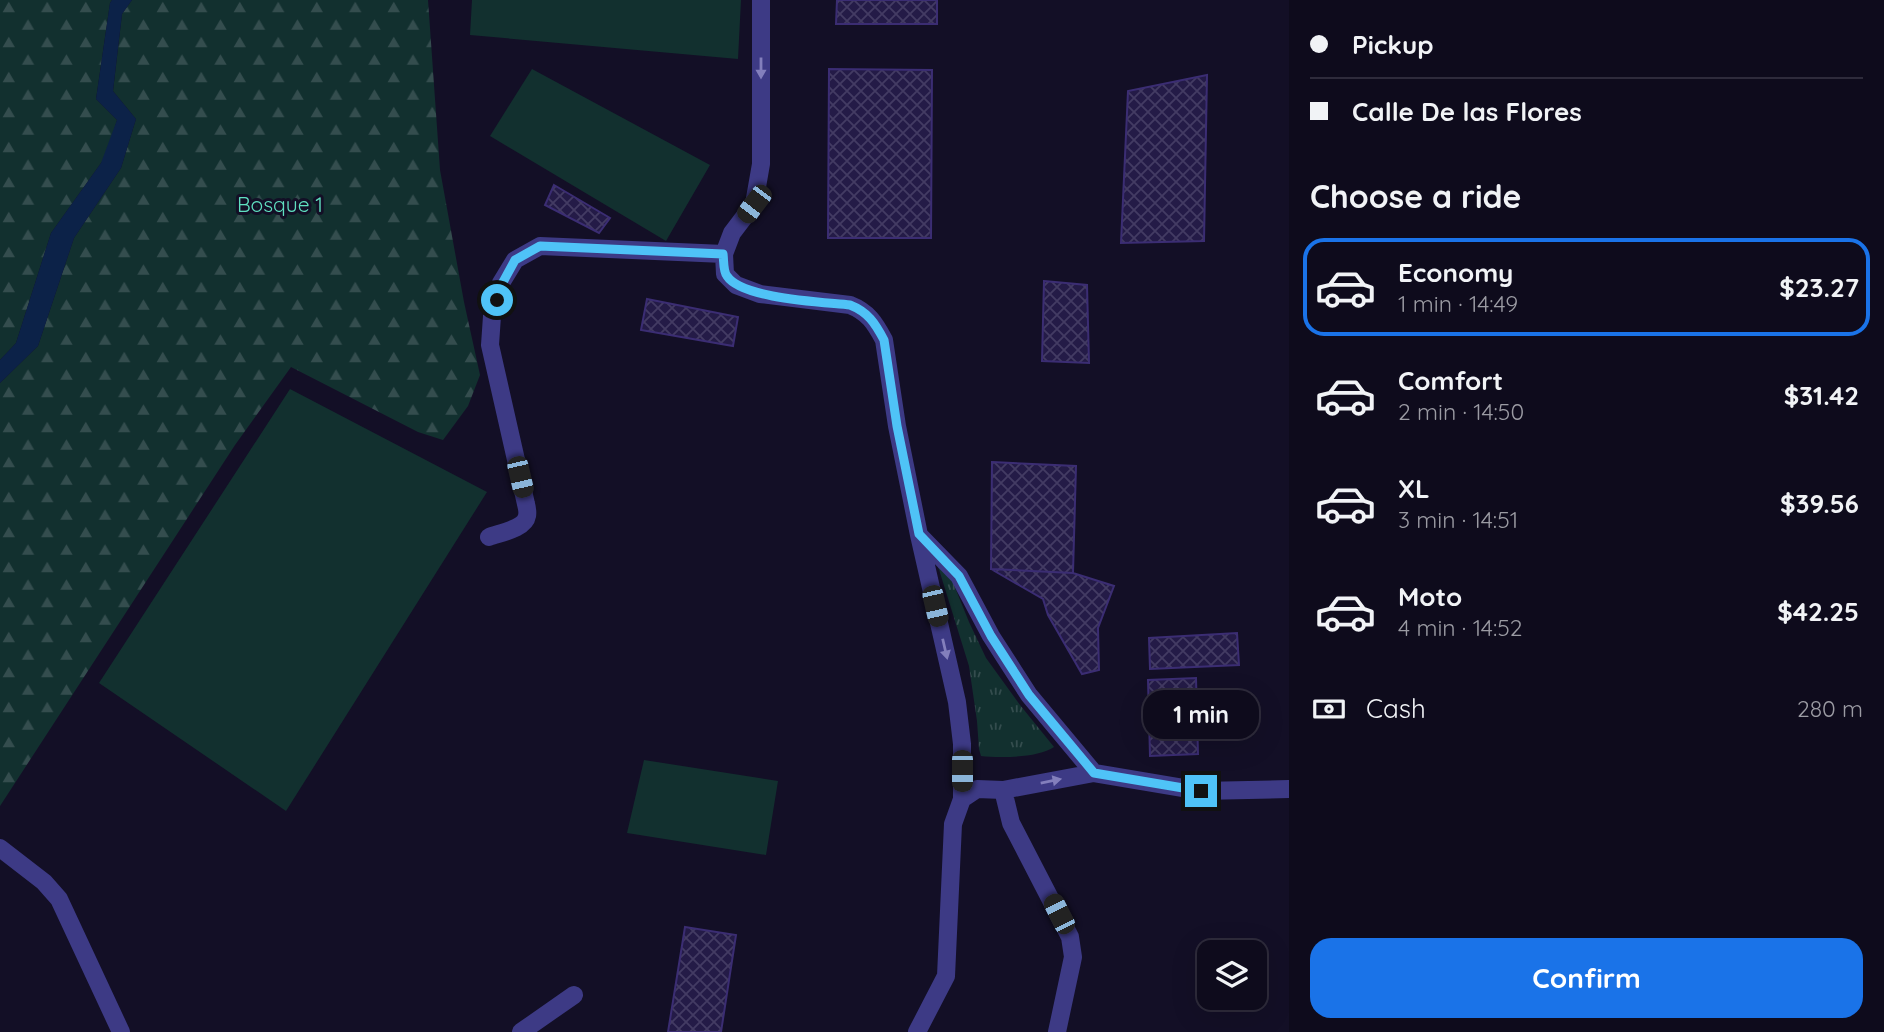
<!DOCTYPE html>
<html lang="en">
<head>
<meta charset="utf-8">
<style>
	:root { --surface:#0e0b1c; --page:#171425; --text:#f1f3f6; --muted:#9b9ba3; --line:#2e2b3b; --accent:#1a73e8 }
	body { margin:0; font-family:Quicksand,sans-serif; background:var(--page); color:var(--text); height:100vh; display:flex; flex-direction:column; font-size:26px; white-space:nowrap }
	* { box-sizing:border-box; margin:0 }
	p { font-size:23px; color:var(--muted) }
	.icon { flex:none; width:38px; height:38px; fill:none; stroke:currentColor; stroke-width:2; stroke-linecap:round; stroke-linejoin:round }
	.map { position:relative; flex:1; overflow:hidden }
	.panel { display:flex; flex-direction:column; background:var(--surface); width:595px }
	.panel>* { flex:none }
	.top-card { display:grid; align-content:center; height:154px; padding:0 21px; background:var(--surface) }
	.tools { position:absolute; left:1197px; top:940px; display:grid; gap:14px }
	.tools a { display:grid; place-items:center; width:70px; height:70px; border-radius:14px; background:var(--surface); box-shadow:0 7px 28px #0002,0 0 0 2px var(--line); font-size:35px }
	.end { position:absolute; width:32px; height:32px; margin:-16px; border:9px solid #4fc3f7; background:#111; box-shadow:0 0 0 4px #111 }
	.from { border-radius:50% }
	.bubble { position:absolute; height:49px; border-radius:21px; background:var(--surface); box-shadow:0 7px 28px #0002,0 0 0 2px var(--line); font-size:23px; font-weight:700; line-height:49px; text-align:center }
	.car { position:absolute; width:21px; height:42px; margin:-21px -10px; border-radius:9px; box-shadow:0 0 5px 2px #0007; background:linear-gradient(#222 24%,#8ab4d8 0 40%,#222 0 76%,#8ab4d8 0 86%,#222 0) }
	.top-card b { display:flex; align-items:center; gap:24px; height:66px; font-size:26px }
	.top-card b+b { border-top:2px solid var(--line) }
	.top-card i { width:18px; height:18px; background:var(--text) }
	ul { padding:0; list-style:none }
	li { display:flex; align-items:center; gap:21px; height:98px; margin:0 14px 10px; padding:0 7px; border:4px solid transparent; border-radius:21px }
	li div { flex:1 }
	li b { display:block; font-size:26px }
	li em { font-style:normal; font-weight:700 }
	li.selected { border-color:var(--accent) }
	li>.icon { width:63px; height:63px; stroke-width:1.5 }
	h2 { padding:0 21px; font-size:32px; line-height:84px }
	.pay { display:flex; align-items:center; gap:18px; height:77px; padding:0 21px; font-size:26px }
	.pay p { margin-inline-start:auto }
	.cta { display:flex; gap:14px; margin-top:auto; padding:14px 21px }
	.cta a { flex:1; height:80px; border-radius:21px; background:var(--accent); color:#fff; font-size:28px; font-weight:700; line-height:80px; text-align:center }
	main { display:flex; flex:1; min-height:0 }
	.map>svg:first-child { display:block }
</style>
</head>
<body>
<main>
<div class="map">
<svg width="1289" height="1032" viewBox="0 0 1289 1032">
	<defs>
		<pattern id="grass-tufts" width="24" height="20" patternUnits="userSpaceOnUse" patternTransform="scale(1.75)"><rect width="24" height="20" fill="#12302f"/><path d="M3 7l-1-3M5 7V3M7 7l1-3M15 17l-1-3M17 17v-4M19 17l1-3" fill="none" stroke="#344d4e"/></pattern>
		<pattern id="forest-firs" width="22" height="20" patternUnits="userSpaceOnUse" patternTransform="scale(1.75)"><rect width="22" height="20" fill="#12302f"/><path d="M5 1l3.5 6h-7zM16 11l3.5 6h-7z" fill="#344d4e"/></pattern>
		<pattern id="building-cross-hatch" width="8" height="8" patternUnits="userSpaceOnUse" patternTransform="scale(1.75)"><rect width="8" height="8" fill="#241b47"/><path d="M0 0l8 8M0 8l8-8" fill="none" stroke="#433b63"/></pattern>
	</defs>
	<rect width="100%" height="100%" fill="#130f26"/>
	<path fill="url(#grass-tufts)" d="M937,563L952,580L969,622L986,658L1020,705L1054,747C1038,758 1000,758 981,756L979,749L977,721L969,666Z"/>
	<path fill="url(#forest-firs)" d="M0,0H112L110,3L96,99L117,120L106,156L51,233L16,343L0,360Z
		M132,0H428L440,170L464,302L480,375L468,406L443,440L418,432L291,367L235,445L0,806V383L38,346L74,238L121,168L136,119L113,91L122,14Z"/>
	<path fill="#12302f" d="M472,0H741L738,59L470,35Z
		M532,69L710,165L666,241L490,136Z
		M290,389L487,492L286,811L99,683Z
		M644,760L778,781L766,855L627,833Z"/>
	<path fill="#0c2248" d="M112,0H132L122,14L113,91L136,119L121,168L74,238L38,346L0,383V360L16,343L51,233L101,163L117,120L96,99L110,3Z"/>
	<path fill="url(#building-cross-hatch)" stroke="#3b2d73" stroke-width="2" d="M837,0H937V24H836Z
		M829,69L932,70L931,238H828Z
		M1207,75L1204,241L1121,243L1128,91Z
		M554,185L610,218L599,233L545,205Z
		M1044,281L1087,285L1089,363L1042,361Z
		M647,299L738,317L733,346L641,330Z
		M992,462L1076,466L1073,573L991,569Z
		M991,569L1073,573L1114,586L1098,628L1099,670L1082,674L1048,615L1043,599Z
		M1237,633L1239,665L1150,669L1149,638Z
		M1196,678L1198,754L1150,756L1148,680Z
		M685,927L736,935L721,1032H668Z"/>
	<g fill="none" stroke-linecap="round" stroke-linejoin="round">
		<path stroke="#3d3a85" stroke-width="18" d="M761,0V164L754,204L732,233L724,254L725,274L736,285L760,294L850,305C868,312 875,323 884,340L897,426L919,535L957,702L962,744V799
			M919,535L959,576L991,636L1029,695L1094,773
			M489,537C499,533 525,529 527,516C528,512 527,508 526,504L490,345L492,316L501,283L515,260L540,246L724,254
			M1003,790L1011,823L1070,937L1073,957L1057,1032
			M0,848L44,882L59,899L121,1032
			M521,1032L574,995
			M917,1032L946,976L953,824L962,799L977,789L1003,790L1094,773L1201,791L1289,789"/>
	</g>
	<defs><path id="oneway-solid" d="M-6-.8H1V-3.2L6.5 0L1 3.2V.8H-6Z" transform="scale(1.75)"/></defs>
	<g fill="#837fbc">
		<use href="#oneway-solid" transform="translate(761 68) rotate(90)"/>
		<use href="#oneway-solid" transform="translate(945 649) rotate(77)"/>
		<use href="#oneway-solid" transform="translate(1051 781) rotate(-11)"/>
	</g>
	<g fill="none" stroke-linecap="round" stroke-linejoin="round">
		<path stroke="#4fc3f7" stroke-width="9" d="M497,300L502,284L515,260L540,246L723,254C724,261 723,271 727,276C742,299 823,302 850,305C868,312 875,323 884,340L897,426L919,534L959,576L991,636L1029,695L1094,773L1201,791"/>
	</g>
	<g text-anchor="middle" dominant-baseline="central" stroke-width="6" stroke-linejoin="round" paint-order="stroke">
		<g font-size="21" fill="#5fe0c0" stroke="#130f26">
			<text x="280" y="204">Bosque 1</text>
		</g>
	</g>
</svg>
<div class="tools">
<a><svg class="icon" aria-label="layers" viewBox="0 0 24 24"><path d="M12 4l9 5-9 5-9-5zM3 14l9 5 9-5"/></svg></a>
</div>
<i class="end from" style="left:497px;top:300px"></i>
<i class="end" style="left:1201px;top:791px"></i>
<div class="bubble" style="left:1143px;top:690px;width:116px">1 min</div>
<i class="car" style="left:754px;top:204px;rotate:217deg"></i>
<i class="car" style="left:520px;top:477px;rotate:167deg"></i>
<i class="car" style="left:935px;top:606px;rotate:167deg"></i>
<i class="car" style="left:962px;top:771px;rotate:180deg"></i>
<i class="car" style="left:1059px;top:914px;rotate:333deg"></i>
</div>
<section class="panel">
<div class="top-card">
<b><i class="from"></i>Pickup</b>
<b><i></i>Calle De las Flores</b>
</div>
<h2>Choose a ride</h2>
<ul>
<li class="selected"><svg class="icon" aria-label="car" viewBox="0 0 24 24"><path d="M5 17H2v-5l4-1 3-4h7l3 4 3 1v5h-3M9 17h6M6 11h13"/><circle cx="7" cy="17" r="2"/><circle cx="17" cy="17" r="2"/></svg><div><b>Economy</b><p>1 min · 14:49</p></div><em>$23.27</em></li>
<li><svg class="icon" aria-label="car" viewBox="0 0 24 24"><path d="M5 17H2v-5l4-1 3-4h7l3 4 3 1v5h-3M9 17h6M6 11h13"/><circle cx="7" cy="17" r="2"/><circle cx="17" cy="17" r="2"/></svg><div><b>Comfort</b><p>2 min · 14:50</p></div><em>$31.42</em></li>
<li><svg class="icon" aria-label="car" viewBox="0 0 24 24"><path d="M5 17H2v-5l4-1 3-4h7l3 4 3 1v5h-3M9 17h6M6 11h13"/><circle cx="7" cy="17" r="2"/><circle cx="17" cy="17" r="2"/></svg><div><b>XL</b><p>3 min · 14:51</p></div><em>$39.56</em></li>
<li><svg class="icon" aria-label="car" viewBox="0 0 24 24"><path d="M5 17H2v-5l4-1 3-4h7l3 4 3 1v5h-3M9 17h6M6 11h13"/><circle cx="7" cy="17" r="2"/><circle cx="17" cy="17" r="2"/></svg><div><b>Moto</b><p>4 min · 14:52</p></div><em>$42.25</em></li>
</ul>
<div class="pay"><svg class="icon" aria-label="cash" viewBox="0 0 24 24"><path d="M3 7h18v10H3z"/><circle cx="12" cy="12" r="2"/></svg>Cash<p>280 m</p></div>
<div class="cta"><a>Confirm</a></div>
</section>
</main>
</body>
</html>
